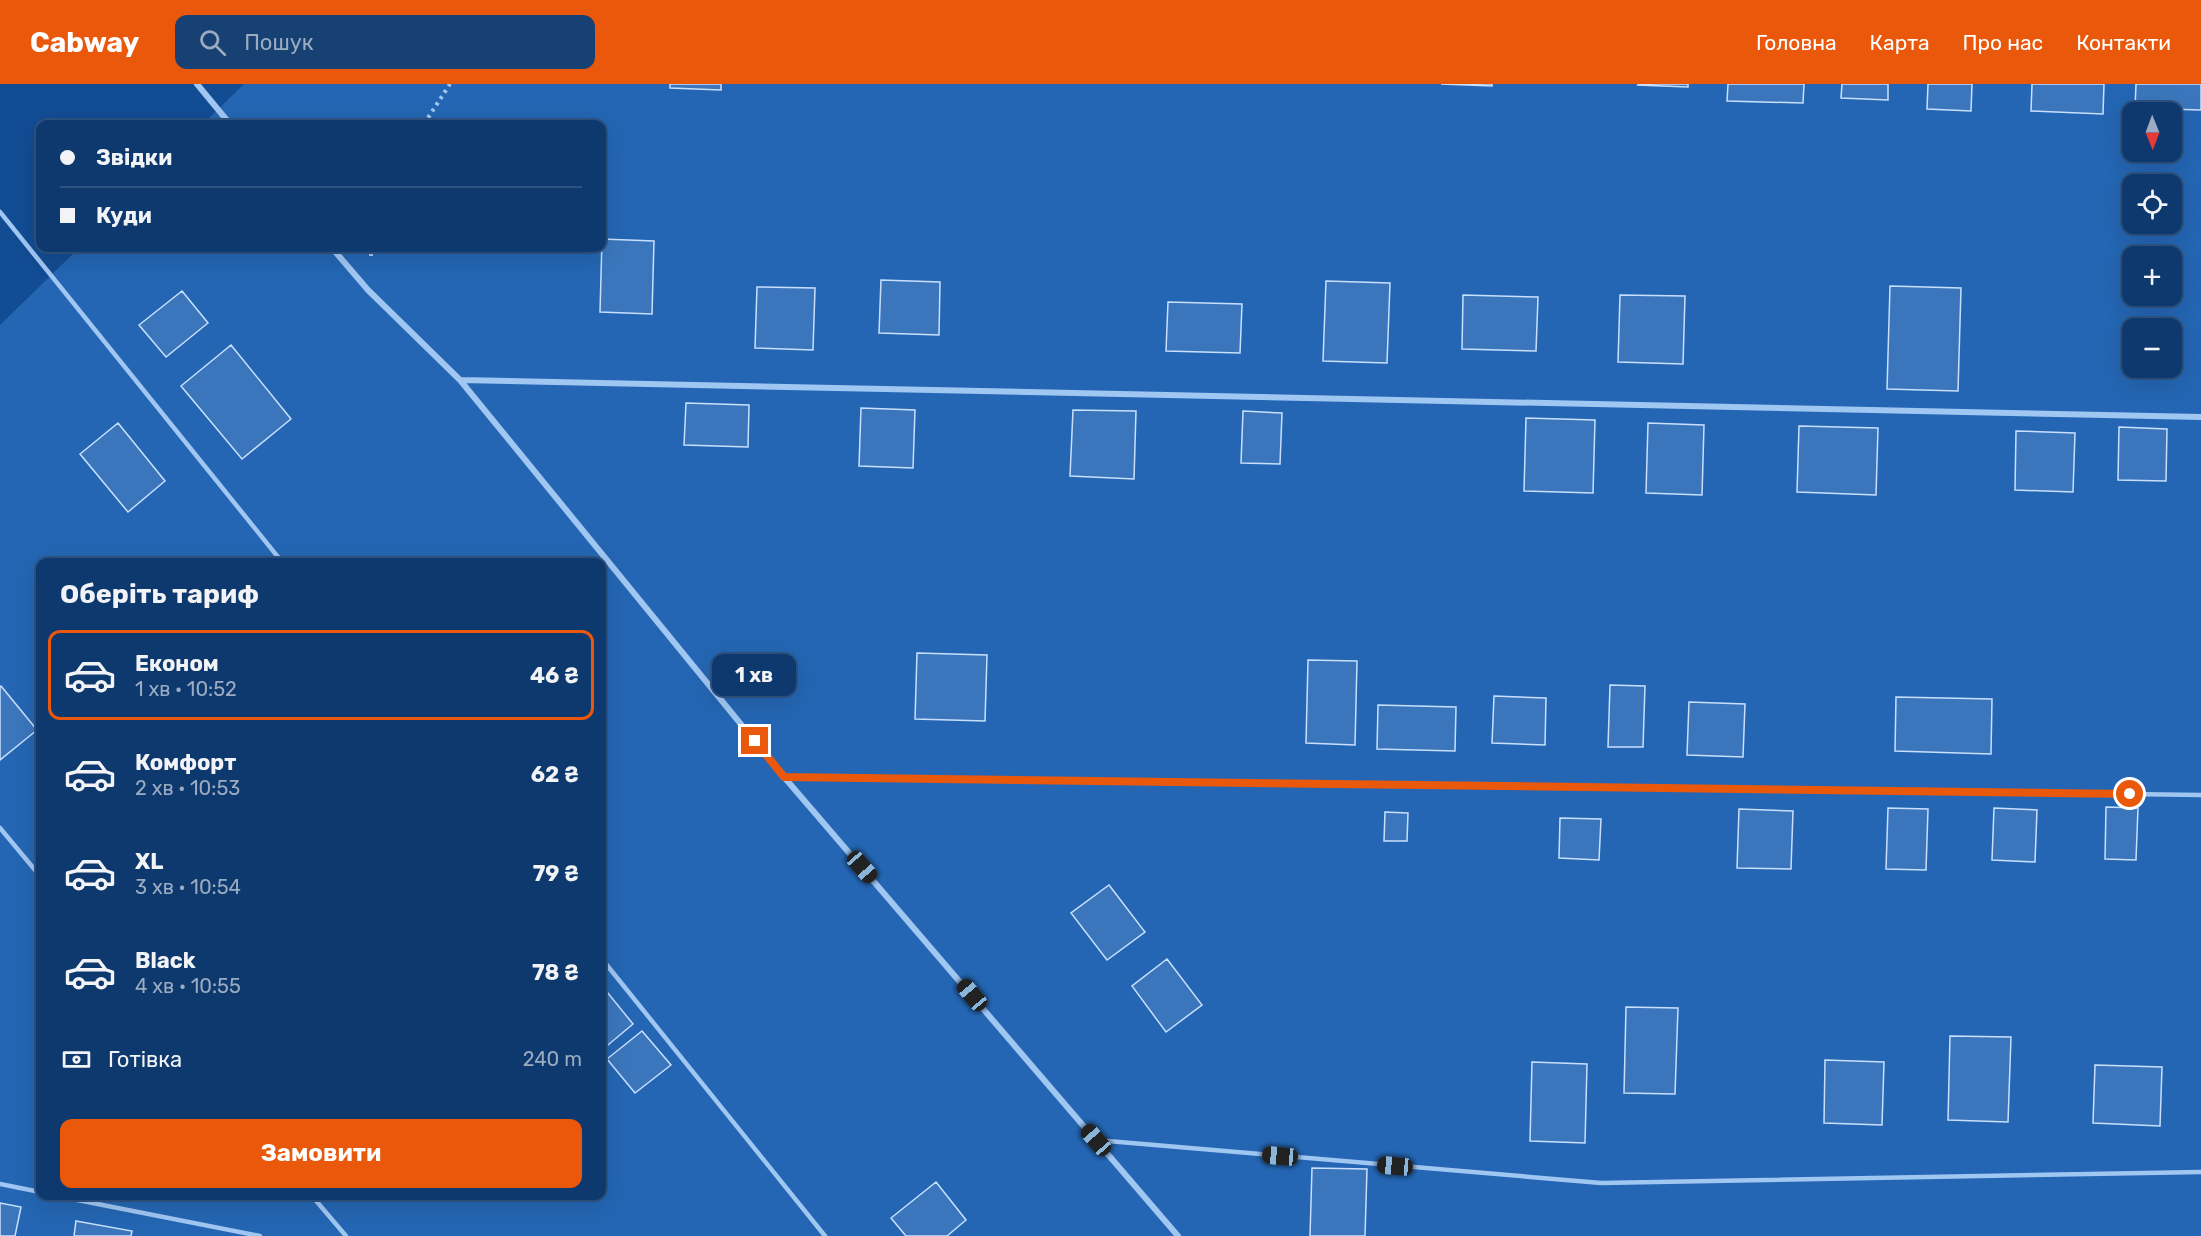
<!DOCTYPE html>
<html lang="uk">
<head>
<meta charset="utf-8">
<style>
	:root { --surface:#0e396e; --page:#174073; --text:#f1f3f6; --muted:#9bacc2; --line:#2e5381; --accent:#ea580c }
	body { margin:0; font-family:Rubik,sans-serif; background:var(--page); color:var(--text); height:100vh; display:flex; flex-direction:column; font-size:22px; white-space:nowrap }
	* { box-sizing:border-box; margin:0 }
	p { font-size:20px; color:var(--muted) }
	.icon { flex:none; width:33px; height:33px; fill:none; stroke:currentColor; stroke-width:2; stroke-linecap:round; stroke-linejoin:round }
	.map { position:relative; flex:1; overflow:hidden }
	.panel { position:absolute; left:36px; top:474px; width:570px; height:642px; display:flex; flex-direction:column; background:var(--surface); border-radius:12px; box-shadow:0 6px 24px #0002,0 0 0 2px var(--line) }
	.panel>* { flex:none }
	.top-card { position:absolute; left:36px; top:36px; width:570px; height:132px; border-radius:12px; box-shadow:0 6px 24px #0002,0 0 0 2px var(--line); display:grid; align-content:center; height:132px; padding:0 24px; background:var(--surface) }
	.needle { width:39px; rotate:179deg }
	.fabs { position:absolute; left:2122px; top:18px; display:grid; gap:12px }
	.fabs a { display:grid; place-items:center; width:60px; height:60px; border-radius:12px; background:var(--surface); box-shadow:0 6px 24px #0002,0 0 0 2px var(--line); font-size:30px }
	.end { position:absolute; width:27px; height:27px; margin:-14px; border:8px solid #ea580c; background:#fff; box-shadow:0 0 0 3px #fff }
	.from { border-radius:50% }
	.bubble { position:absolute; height:42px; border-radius:12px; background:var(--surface); box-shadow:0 6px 24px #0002,0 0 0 2px var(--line); font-size:20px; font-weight:700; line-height:42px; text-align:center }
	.car { position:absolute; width:18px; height:36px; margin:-18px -9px; border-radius:8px; box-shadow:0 0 4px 2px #0007; background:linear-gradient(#222 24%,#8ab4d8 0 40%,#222 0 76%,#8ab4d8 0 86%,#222 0) }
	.top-card b { display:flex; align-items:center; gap:21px; height:57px; font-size:22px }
	.top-card b+b { border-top:2px solid var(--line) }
	.top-card i { width:15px; height:15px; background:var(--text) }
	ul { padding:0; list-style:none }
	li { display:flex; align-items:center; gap:18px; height:90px; margin:0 12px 9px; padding:0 12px; border:3px solid transparent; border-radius:12px }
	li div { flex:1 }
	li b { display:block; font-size:22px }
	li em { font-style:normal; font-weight:700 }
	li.current { border-color:var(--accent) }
	li>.icon { width:54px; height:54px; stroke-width:1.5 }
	h2 { padding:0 24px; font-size:27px; line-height:72px }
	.pay { display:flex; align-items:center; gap:15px; height:66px; padding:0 24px; font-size:22px }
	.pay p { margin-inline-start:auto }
	.button { display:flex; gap:12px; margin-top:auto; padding:12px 24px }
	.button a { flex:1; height:69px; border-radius:12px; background:var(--accent); color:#fff; font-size:24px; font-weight:700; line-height:69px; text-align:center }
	header { display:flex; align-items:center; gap:36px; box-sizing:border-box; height:84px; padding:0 30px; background:var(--accent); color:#fff }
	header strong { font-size:28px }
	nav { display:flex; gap:33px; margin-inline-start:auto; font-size:21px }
	.search { width:420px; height:54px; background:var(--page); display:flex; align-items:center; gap:15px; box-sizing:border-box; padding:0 21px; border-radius:12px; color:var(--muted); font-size:22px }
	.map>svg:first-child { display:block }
</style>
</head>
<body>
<header>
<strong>Cabway</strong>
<div class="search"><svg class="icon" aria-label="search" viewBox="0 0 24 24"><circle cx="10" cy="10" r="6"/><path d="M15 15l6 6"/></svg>Пошук</div>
<nav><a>Головна</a><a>Карта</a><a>Про нас</a><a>Контакти</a></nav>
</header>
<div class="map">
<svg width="2201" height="1152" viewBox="0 0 2201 1152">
	<rect width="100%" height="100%" fill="#124c93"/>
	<path fill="#2466b3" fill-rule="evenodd" d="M244,0H2201V1152H0V241L79,164H602V40H203ZM2133,28H2172V68H2133ZM2133,100H2172V140H2133ZM2133,172H2172V212H2133ZM2133,244H2172V284H2133ZM40,478H602V1112H40Z"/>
	<path fill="#3b76bc" stroke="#c8e0fd" stroke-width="1.5" d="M670,0H721V6L670,4Z
		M1441,0H1492V2Z
		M1639,0H1688V3L1638,1Z
		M1728,0H1804L1803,19L1727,17Z
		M1842,0H1888V16L1841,14Z
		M1928,0H1972L1971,27L1927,25Z
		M2032,0H2104L2103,30L2031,27Z
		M2136,0H2201V26L2135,24Z
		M602,155L654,157L652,230L600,228Z
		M881,196L940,198L939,251L879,249Z
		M1326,197L1390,199L1387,279L1323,277Z
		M1890,202L1961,204L1958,307L1887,305Z
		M757,203L815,204L813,266L755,264Z
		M182,207L208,239L166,273L139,241Z
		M1463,211L1538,213L1536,267L1462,265Z
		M1620,211L1685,212L1683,280L1618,278Z
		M1168,218L1242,220L1240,269L1166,267Z
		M231,261L291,335L242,375L181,302Z
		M686,319L749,321L748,363L684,361Z
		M861,324L915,326L913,384L859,382Z
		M1073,326L1136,327L1134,395L1070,392Z
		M1243,327L1282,329L1280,380L1241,379Z
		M1526,334L1595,336L1593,409L1524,407Z
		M118,339L165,397L128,428L80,370Z
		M1648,339L1704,341L1702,411L1646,409Z
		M1799,342L1878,344L1876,411L1797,408Z
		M2119,343L2167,345L2166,397L2118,396Z
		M2016,347L2075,349L2073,408L2015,406Z
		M917,569L987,571L985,637L915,635Z
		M1308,576L1357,577L1355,661L1306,659Z
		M1610,601L1645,602L1643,663H1608Z
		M1,602L37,646L0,676V603Z
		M1494,612L1546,614L1545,661L1492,659Z
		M1896,613L1992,615L1991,670L1895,667Z
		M1689,618L1745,620L1743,673L1687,671Z
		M1378,621L1456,623L1455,667L1377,665Z
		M2106,723L2138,724L2136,776L2105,775Z
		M1888,724L1928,725L1926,786L1886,785Z
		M1994,724L2037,726L2035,778L1992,776Z
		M1739,725L1793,727L1791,785L1737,784Z
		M1385,728L1408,729L1407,757H1384Z
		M1560,734L1601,735L1599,776L1559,774Z
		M1109,801L1145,848L1107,876L1071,829Z
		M1167,875L1202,921L1166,948L1132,902Z
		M603,903L633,940L602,966V905Z
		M1626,923L1678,924L1675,1010L1624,1009Z
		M642,947L671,981L635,1009L607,975Z
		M1950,952L2011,953L2008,1038L1948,1036Z
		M1825,976L1884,978L1882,1041L1824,1039Z
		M1532,978L1587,980L1585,1059L1530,1057Z
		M2095,981L2162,983L2160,1042L2093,1039Z
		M1312,1084L1367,1085L1365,1152H1310Z
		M936,1098L966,1136L947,1152H906L891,1134Z
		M0,1119L21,1123L15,1152H0Z
		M76,1137L132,1147L131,1152H74Z"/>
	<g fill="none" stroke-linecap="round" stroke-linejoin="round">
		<path stroke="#a0c6f2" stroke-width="4" stroke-dasharray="3 4.5" stroke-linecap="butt" d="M424,40L450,0
			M371,172V164"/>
		<path stroke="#a0c6f2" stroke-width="4.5" d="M0,128L282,478
			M784,693L2201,711
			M0,744L40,792
			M602,875L825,1152
			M1096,1056L1601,1099L2201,1088
			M0,1100L40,1108
			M57,1112L260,1152
			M312,1112L346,1152"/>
		<path stroke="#a0c6f2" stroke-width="6" d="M197,0L230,40
			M332,164L368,206L460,296L784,693L1178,1152
			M460,296L2201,333"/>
	</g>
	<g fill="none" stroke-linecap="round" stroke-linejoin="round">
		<path stroke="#ea580c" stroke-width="8" d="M755,657L784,693L2130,710"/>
	</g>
</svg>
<div class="fabs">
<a><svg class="needle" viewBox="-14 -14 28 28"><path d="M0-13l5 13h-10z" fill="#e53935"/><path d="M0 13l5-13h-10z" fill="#9bacc2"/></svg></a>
<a><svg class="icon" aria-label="locate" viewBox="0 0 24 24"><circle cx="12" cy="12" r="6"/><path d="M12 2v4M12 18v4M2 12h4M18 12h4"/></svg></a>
<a>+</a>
<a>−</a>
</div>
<i class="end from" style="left:2130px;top:710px"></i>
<i class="end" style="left:755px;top:657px"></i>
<div class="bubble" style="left:712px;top:570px;width:84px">1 хв</div>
<i class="car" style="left:862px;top:783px;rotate:139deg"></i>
<i class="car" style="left:972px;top:911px;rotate:320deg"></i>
<i class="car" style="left:1096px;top:1056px;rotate:319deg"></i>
<i class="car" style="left:1280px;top:1072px;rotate:275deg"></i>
<i class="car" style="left:1395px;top:1082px;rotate:275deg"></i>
<div class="top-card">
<b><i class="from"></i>Звідки</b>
<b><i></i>Куди</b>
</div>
<section class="panel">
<h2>Оберіть тариф</h2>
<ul>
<li class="current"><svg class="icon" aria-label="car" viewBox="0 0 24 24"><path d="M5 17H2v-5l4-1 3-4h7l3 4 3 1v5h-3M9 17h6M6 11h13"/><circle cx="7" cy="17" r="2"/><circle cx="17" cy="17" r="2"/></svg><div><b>Економ</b><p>1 хв · 10:52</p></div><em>46 ₴</em></li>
<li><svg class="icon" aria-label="car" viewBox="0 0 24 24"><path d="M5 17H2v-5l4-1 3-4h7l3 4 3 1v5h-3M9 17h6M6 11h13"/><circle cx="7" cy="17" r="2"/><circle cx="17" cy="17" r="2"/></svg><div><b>Комфорт</b><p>2 хв · 10:53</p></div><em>62 ₴</em></li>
<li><svg class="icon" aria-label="car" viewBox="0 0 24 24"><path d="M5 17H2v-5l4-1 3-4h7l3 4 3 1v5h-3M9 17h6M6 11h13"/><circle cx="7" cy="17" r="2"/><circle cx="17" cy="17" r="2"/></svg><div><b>XL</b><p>3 хв · 10:54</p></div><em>79 ₴</em></li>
<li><svg class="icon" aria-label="car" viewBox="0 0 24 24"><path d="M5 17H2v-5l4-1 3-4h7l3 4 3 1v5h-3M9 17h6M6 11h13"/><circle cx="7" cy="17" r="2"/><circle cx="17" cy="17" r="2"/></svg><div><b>Black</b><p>4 хв · 10:55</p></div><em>78 ₴</em></li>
</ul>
<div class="pay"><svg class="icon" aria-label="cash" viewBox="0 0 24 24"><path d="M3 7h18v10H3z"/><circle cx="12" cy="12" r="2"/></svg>Готівка<p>240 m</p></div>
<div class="button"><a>Замовити</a></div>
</section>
</div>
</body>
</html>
